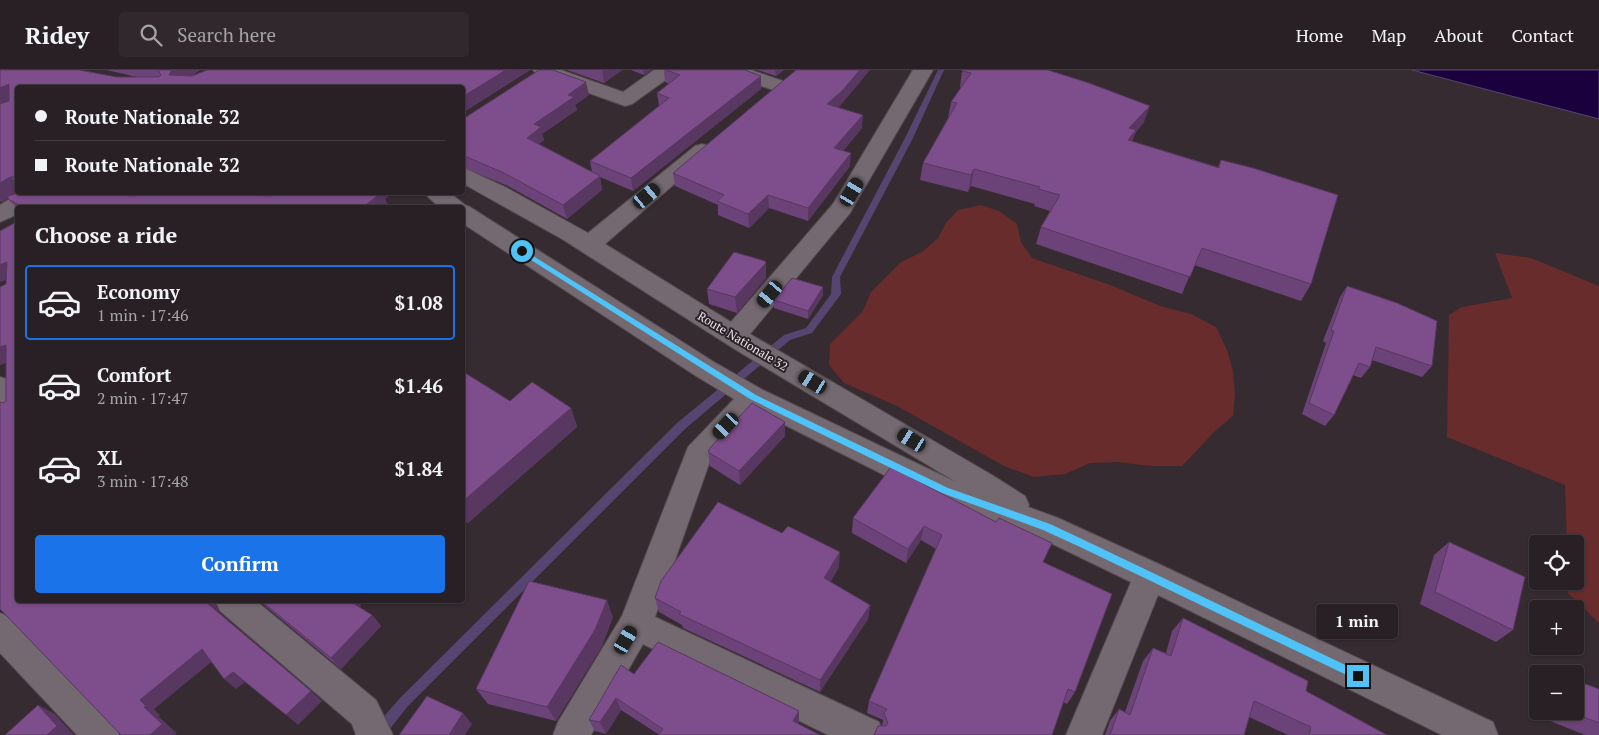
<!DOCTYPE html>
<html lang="en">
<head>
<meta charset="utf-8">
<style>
	:root { --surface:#282025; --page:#30282d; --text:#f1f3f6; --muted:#a5a3a7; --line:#443e42; --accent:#1a73e8 }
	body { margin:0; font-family:"PT Serif",serif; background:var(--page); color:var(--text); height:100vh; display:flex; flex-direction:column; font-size:19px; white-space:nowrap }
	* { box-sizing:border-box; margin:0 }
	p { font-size:16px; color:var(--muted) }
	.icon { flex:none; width:28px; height:28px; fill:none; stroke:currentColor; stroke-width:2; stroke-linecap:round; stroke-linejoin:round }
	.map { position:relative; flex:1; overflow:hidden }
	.details { position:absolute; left:15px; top:135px; width:450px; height:398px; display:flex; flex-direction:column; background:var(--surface); border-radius:5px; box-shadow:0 1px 4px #0004,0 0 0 1px var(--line) }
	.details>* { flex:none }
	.hud { position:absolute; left:15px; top:15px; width:450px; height:110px; border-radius:5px; box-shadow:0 1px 4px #0004,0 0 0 1px var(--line); display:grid; align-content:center; height:110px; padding:0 20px; background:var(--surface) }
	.tools { position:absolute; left:1529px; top:465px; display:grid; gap:10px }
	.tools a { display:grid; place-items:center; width:55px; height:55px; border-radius:5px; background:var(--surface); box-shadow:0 1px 4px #0004,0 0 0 1px var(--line); font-size:25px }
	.end { position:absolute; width:22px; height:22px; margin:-11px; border:6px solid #4fc3f7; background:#111; box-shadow:0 0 0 2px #111 }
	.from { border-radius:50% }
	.bubble { position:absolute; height:35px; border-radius:5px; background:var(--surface); box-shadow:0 1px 4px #0004,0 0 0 1px var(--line); font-size:16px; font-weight:700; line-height:35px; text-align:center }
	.car { position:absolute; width:15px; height:30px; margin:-15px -8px; border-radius:6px; box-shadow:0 0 4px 1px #0007; background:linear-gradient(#222 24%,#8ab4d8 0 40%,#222 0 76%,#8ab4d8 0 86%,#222 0) }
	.hud b { display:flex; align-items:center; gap:18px; height:48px; font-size:19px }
	.hud b+b { border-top:1px solid var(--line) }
	.hud i { width:12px; height:12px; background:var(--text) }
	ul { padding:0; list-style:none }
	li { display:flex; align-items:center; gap:15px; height:75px; margin:0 10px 8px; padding:0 10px; border:2px solid transparent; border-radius:5px }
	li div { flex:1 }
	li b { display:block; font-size:19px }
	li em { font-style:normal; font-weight:700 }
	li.current { border-color:var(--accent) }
	li>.icon { width:45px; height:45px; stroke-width:1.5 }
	h2 { padding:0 20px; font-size:22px; line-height:60px }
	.primary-button { display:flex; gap:10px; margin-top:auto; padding:10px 20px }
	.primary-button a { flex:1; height:58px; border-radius:5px; background:var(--accent); color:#fff; font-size:20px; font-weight:700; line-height:58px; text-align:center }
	header { display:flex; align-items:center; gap:30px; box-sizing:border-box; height:70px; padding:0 25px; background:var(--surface); border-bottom:1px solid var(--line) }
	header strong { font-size:24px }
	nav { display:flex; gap:28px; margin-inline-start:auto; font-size:18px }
	.search { width:350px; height:45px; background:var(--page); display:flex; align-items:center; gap:12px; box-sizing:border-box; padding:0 18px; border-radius:5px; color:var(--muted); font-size:19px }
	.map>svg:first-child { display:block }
</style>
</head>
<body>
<header>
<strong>Ridey</strong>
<div class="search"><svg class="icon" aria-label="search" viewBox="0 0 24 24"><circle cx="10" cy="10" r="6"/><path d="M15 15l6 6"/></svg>Search here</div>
<nav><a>Home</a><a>Map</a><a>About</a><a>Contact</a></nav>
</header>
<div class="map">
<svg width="1599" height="665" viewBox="0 0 1599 665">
	<rect width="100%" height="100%" fill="#352b31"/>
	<path fill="#672c2b" d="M981,135L999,141L1017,154L1021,172L1032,188L1110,215L1163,237L1191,244L1216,257L1227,280L1233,301L1235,324L1233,346L1215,361L1182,396H1150L1119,392L1090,393L1065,404L1034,407L1004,396L897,336L844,313L829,295L830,274L863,241L871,222L901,192L922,182L938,168L946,153L958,140Z
		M1495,183L1531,188L1599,216V553L1568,523V511H1575V474H1567L1565,415L1447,367L1449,245L1462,237L1512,228Z"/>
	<path fill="#1a003c" stroke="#584470" d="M1412,0H1599V49Z"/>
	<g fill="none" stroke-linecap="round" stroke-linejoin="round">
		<path fill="#584470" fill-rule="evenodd" d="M938,0H944L913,68L840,207L841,224L812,263L790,270L685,359L408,636L385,665H370L372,660L400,628L677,353L784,265L806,258L831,224L832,207L905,68Z"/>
		<g stroke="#524a4f" stroke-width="2">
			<path id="minor" d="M533,0H561L623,22L654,0H677L674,4L632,34L625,36L536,4Z
				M722,0H751L786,12L789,16L786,20L779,22L725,4Z
				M913,0H933L850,143L750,264L992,405L1025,426L1029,435L1028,437L1058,448L1161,495L1493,652L1498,665H1442L1158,525L1102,665H1066L1131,512L1036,466L934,430L757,341L710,391L655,547L879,652L884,665H828L643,574L591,665H553L558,652L622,546L688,377L734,329L696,306L462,153V138H440L423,122H449L465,135L470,137L714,292L763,320L956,412L736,280L562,169L462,113V97L507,118L588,163L695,76L702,74L709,76L713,80L709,84L605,174L731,252L833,134Z
				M21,122H49C42,133 29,138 18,138V144L0,152V135Z
				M0,307L10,310L18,317V344L8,341L0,333Z
				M215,530H255L376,630L393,665H356L352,654L220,541Z
				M0,543L12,548L114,652L119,665H77L0,583Z"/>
		</g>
		<use href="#minor" fill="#746970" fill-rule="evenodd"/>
	</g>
	<path fill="#6c4378" d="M0,0L117,7H137L106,0H200L191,6L207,0H530L462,43V18H18V122L13,125L21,122H146L142,125L155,122H273L269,126L385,129L388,136L386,138H18V139L8,129V128L2,132L0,131Z
		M567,0H622L604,13Z
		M631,0H651L644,5Z
		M664,0H745L761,19L633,121L600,107L602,120L567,149L508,116L462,97V48L589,25L575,35L577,40L542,64L544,70L539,74L592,102L590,91L659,36L657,23L669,14L665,12Z
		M757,0H784L776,6Z
		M962,1L1144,52L1136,62L1132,71L1218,97L1221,90L1311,214L1301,231L1194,195L1182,224L1036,174L1041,157L1050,141L1034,136L1035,134L971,116L968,122L920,110L923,93L948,48L951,32L961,18L960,17Z
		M841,35L838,37L862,58L843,81L850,96L808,151L769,138L749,158L718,145V135L675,116L673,103Z
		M766,208L737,243L709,234L707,219Z
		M1347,216L1432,296L1422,307L1372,290L1370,297L1361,308L1353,305L1334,345L1325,356L1302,344L1326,273L1323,271L1340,227Z
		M823,225L808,249L774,238V230Z
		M462,301L510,331L571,338L577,357L468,453L462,449Z
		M785,366L740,415L710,396L708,382Z
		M891,397L1044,492L1075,622L1067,634L1063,632L1052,665L882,656L883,650L867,643L869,631L936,479L921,470L906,493L852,463L853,448Z
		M1449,472L1513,560L1496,572L1420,534L1434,485Z
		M839,497L830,512L870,535L868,549L820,622L683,558L682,555L659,542L655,528Z
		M258,530H357L361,535L359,537L372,545L381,556L341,599Z
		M613,547L602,576L556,651L488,634L476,619Z
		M1183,548L1306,621L1387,665H1288L1249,647L1244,665H1105L1110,651L1119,639L1125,642L1143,591L1153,578L1166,583L1172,561Z
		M634,604L799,653V654L658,664L621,640L606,664L595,661L589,650Z
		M1538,610V641H1575L1599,619V665H1585L1535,645L1534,611Z"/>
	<path fill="#583761" d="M172,0H200L180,12L169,5Z
		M506,0H530L462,43V27Z
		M602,0H622L604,13Z
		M643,0H651L644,5Z
		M775,0H784L776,6Z
		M860,0H870L841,35L826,47L827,34Z
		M761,6V19L633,121L631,108Z
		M586,12L589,25L575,35L577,40L542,64L544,70L530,81L527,68L534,54L568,25Z
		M9,14L18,28L0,34V18Z
		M1150,36L1144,52L1136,62L1130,77L1123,87L1129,58Z
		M863,45L862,58L834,91V78Z
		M851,83L850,96L808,151V138Z
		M974,99L971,116L968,122L971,105Z
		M600,106L602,120L567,149L563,135Z
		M10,107L18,116V122L2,132L0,130V113Z
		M120,122H146L132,131L118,125Z
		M251,122H273L261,131L249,125Z
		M376,122H394L385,129L388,136L386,138H362Z
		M768,125L769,138L749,158L748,144Z
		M7,192L18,206L0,212V195Z
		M766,193V208L737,243L735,227Z
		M823,217V225L808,249V241Z
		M6,275L18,289L0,295V277Z
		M571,338L577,357L468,453L462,443V432Z
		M785,352V366L740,415L739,401Z
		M924,456L921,470L906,493L908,479Z
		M840,482L839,497L824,523V508Z
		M206,530H214L219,542L206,532Z
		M347,530H357L361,535L356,540Z
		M607,530L613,547L602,576L556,651L547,637Z
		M870,535L868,549L820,622V610Z
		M372,545L381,556L341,599L331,588Z
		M202,579L215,589L154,639L160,645L159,647L177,663L174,665H150L144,637L140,630Z
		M233,602L245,612L236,619L224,609Z
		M311,621L322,631L298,655L286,645Z
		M616,628L621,640L606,664L600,652Z
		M38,635L55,644L74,665H47Z
		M799,641V653L793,662V651Z
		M463,643L472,654L465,665H449Z"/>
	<path fill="#7d4e8b" stroke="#583761" d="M0,0H79L117,7H159L161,5L158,0H172L169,5L192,6L207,0H506L462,27V18H18V107H10L0,113V34L9,31V14L0,18Z
		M539,0H553L586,12L568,25L574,27L534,54L541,57L527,68L600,106L563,135L504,103L462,85V48L466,47Z
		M666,0H745L761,6L631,108L590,91L669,28L657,23L680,5Z
		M796,0H860L842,21L827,34L863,45L834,78L851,83L808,138L768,125L748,144L717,131L724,125L673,103Z
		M963,0H1048L1089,13L1150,36L1129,58L1136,60L1128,70L1219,98L1221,90L1253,98L1338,125L1311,214L1202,178L1190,207L1041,157L1060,125L1038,119L1040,117L974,99L971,105L923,93L957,33L951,32L971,3L962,1Z
		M21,122H120L118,125L134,126L155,122H251L249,125L271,126L281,122H382L362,138H24L8,129V126Z
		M18,151V530H206V532L311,621L286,645L233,602L224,609L202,579L140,630L146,636L144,637L162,654L150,665H121L0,539V332L3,333L6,331V275L0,277V217L6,214L7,192L0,195V161Z
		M734,182L765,191L766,193L735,227L707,219Z
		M792,208L823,217L808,241L774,230Z
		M1347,216L1397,233L1437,251L1432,296L1376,277L1370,297L1359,293L1334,345L1309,333L1334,261L1331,260Z
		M462,301L510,331L532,312L571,338L462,432Z
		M752,333L785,352L739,401L708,382L710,378Z
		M891,397L996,452L999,448L1052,473L1043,492L1112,524L1075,622L1068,619L1052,665H874L878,656H886L888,653L884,643L887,639L869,631L942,465L924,456L908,479L853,448Z
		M718,432L782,463L788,456L840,482L824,508L870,535L820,610L679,544L681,542L655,528L661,511Z
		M1449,472L1525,507L1513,560L1435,522Z
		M529,511L607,530L595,560L547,637L476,619Z
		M260,530H348L372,545L331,588Z
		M1183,548L1308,611L1306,621L1387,665H1309L1311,657L1254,631L1244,665H1110L1119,639L1130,645L1153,578L1171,586Z
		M658,572L799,641L793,651L820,665H658L663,659L616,628L600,652L589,650L621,595L634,604Z
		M1552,601L1559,604H1552Z
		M1575,610L1599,619V653L1568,641H1575Z
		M427,626L463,643L449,665H399Z
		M38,635L57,656L47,665H5Z"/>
	<path fill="#4fc3f7" d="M522,179L756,325L948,418L1050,454L1084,470L1362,603V609H1355L1078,476L1043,460L942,423L750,329L520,183L519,181Z"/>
	<g text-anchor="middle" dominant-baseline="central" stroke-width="4" stroke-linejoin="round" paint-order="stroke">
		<g font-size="12" fill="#eae4e8" stroke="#2b2227">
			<text transform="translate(743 271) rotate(31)">Route Nationale 32</text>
		</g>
	</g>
</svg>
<div class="tools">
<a><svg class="icon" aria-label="locate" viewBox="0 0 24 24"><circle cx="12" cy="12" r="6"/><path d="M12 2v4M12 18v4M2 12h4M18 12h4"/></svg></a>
<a>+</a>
<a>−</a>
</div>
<i class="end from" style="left:522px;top:181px"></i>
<i class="end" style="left:1358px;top:606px"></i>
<div class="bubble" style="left:1316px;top:534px;width:82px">1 min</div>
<i class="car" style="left:852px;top:122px;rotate:31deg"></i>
<i class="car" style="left:647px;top:126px;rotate:50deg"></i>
<i class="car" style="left:770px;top:224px;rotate:220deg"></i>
<i class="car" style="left:813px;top:312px;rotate:301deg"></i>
<i class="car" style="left:726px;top:356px;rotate:223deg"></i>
<i class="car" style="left:912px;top:370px;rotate:301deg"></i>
<i class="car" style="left:626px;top:570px;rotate:30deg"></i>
<div class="hud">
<b><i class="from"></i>Route Nationale 32</b>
<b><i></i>Route Nationale 32</b>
</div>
<section class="details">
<h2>Choose a ride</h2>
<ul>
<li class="current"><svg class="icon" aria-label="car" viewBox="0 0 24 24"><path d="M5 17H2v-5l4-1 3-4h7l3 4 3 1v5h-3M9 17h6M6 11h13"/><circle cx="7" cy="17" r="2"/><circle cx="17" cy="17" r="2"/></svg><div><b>Economy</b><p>1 min · 17:46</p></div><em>$1.08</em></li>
<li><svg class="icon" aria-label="car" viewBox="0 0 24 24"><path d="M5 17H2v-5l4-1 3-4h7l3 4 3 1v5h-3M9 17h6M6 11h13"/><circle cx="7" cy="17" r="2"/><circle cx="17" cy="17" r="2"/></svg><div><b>Comfort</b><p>2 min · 17:47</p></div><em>$1.46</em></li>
<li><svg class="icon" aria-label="car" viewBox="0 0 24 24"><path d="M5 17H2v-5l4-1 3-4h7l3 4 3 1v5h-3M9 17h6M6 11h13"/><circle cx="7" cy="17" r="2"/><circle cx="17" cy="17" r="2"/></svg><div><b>XL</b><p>3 min · 17:48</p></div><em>$1.84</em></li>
</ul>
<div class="primary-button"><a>Confirm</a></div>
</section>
</div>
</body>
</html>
